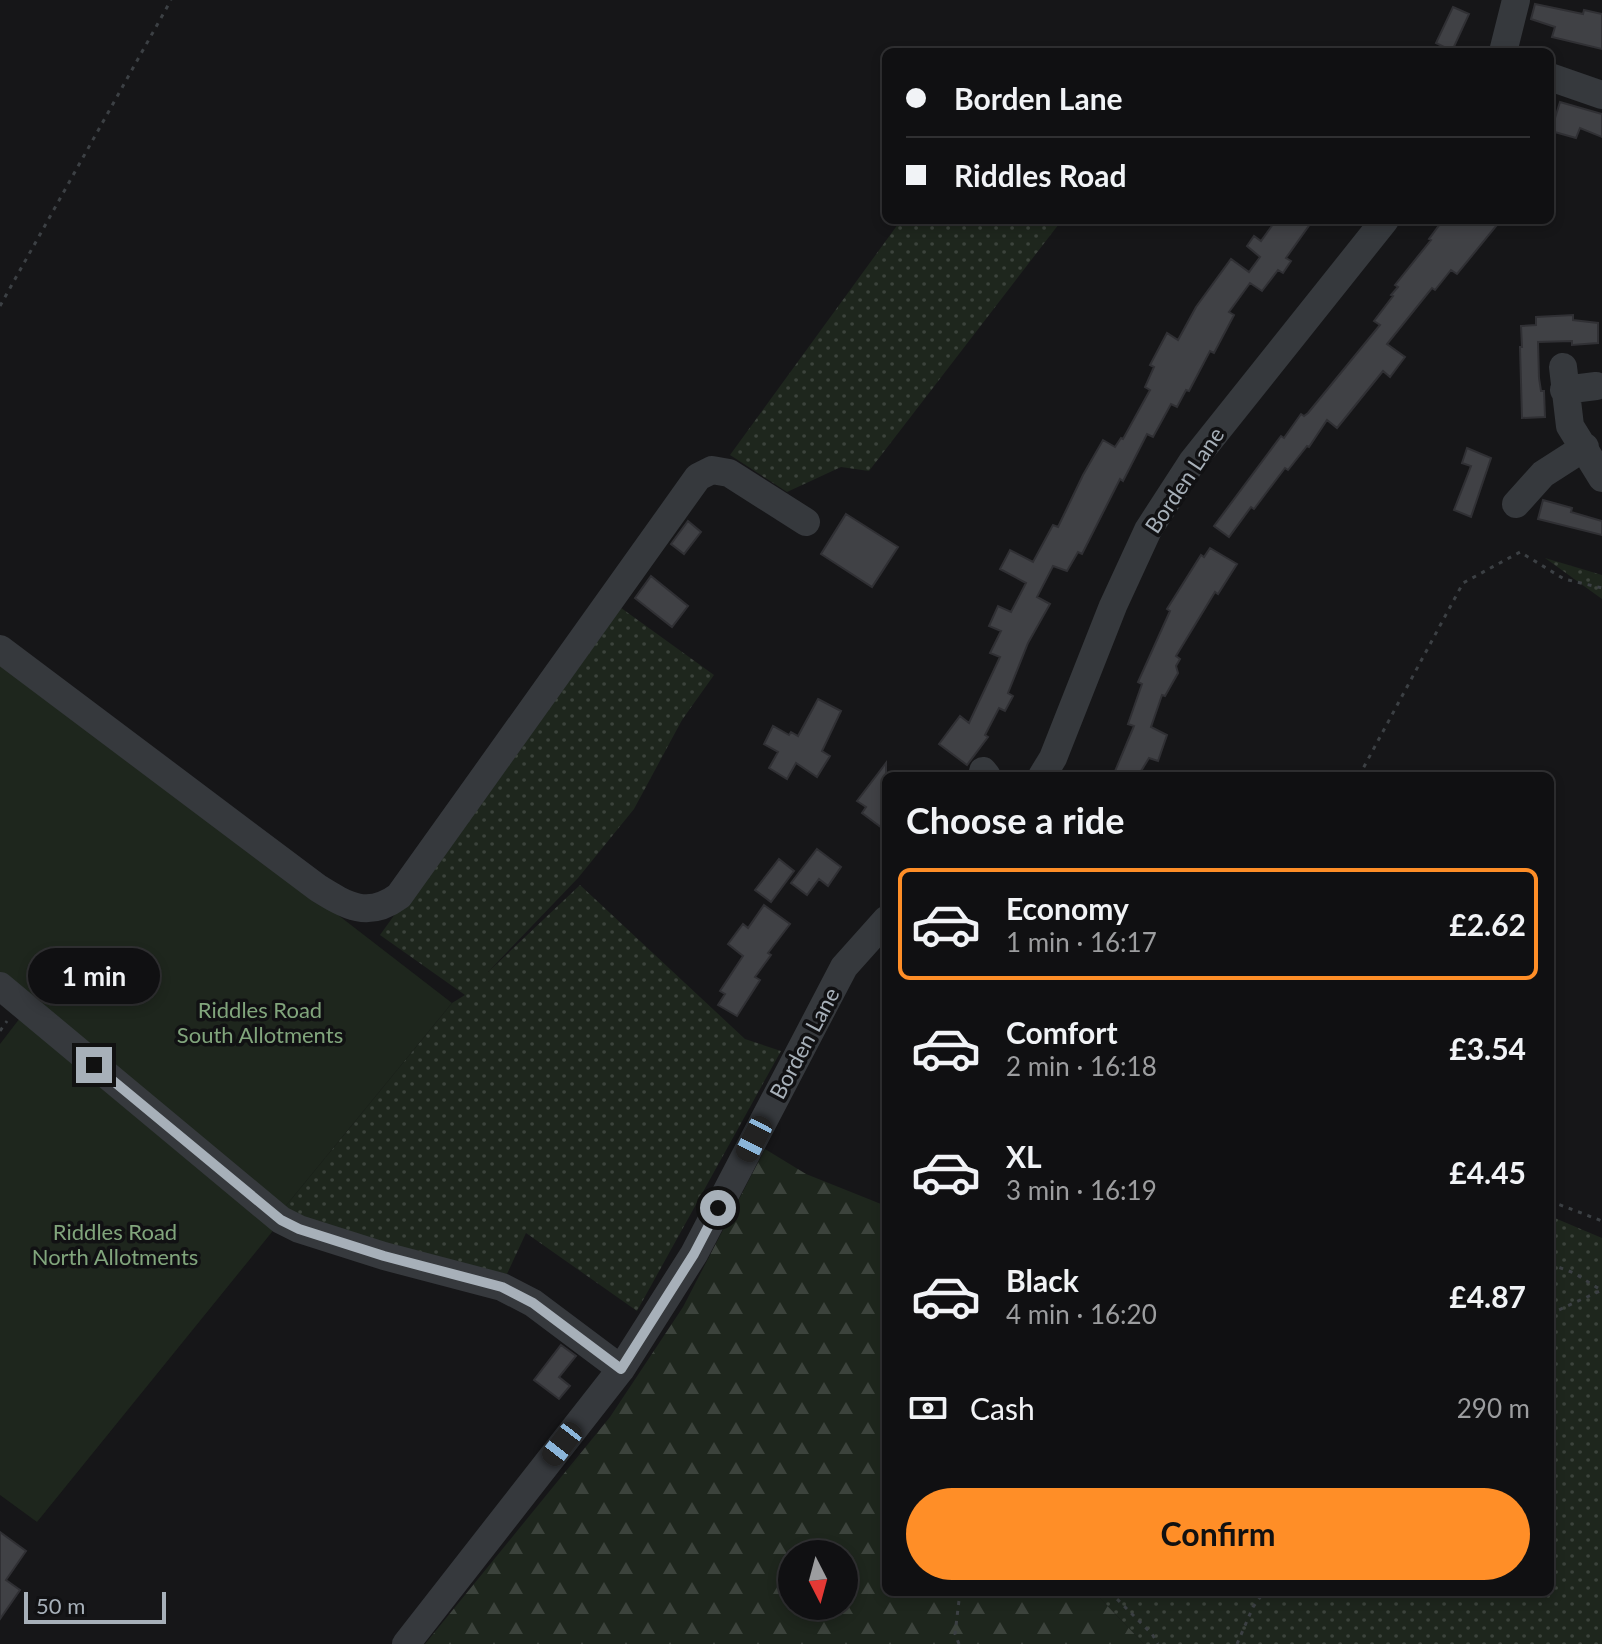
<!DOCTYPE html>
<html lang="en">
<head>
<meta charset="utf-8">
<style>
	:root { --surface:#101012; --page:#19191b; --text:#f1f3f6; --muted:#9c9d9f; --line:#303032; --accent:#ff8e27 }
	body { margin:0; font-family:Lato,sans-serif; background:var(--page); color:var(--text); height:100vh; display:flex; flex-direction:column; font-size:30px; white-space:nowrap }
	* { box-sizing:border-box; margin:0 }
	p { font-size:26px; color:var(--muted) }
	.icon { flex:none; width:44px; height:44px; fill:none; stroke:currentColor; stroke-width:2; stroke-linecap:round; stroke-linejoin:round }
	.map { position:relative; flex:1; overflow:hidden }
	.details { position:absolute; left:882px; top:772px; width:672px; height:824px; display:flex; flex-direction:column; background:var(--surface); border-radius:12px; box-shadow:0 4px 12px #0003,0 0 0 2px var(--line) }
	.details>* { flex:none }
	.guide { position:absolute; left:882px; top:48px; width:672px; height:176px; border-radius:12px; box-shadow:0 4px 12px #0003,0 0 0 2px var(--line); display:grid; align-content:center; height:176px; padding:0 24px; background:var(--surface) }
	.needle { width:52px; rotate:174deg }
	.buttons { position:absolute; left:778px; top:1540px; display:grid; gap:16px }
	.buttons a { display:grid; place-items:center; width:80px; height:80px; border-radius:50%; background:var(--surface); box-shadow:0 4px 12px #0003,0 0 0 2px var(--line); font-size:40px }
	.scale { position:absolute; left:24px; bottom:20px; width:142px; box-sizing:border-box; padding-left:8px; border:4px solid #a7b0b9; border-top:0; font-size:22px; line-height:28px; white-space:nowrap; color:#a7b0b9; -webkit-text-stroke:6px #111113; paint-order:stroke }
	.end { position:absolute; width:36px; height:36px; margin:-18px; border:10px solid #a7b0b9; background:#111; box-shadow:0 0 0 4px #111 }
	.from { border-radius:50% }
	.bubble { position:absolute; height:56px; border-radius:28px; background:var(--surface); box-shadow:0 4px 12px #0003,0 0 0 2px var(--line); font-size:26px; font-weight:700; line-height:56px; text-align:center }
	.car { position:absolute; width:24px; height:48px; margin:-24px -12px; border-radius:10px; box-shadow:0 0 6px 2px #0007; background:linear-gradient(#222 24%,#8ab4d8 0 40%,#222 0 76%,#8ab4d8 0 86%,#222 0) }
	.guide b { display:flex; align-items:center; gap:28px; height:76px; font-size:30px }
	.guide b+b { border-top:2px solid var(--line) }
	.guide i { width:20px; height:20px; background:var(--text) }
	ul { padding:0; list-style:none }
	li { display:flex; align-items:center; gap:24px; height:112px; margin:0 16px 12px; padding:0 8px; border:4px solid transparent; border-radius:12px }
	li div { flex:1 }
	li b { display:block; font-size:30px }
	li em { font-style:normal; font-weight:700 }
	li.current { border-color:var(--accent) }
	li>.icon { width:72px; height:72px; stroke-width:1.5 }
	h2 { padding:0 24px; font-size:36px; line-height:96px }
	.pay { display:flex; align-items:center; gap:20px; height:88px; padding:0 24px; font-size:30px }
	.pay p { margin-inline-start:auto }
	.action { display:flex; gap:16px; margin-top:auto; padding:16px 24px }
	.action a { flex:1; height:92px; border-radius:48px; background:var(--accent); color:#111; font-size:32px; font-weight:700; line-height:92px; text-align:center }
	.map>svg:first-child { display:block }
</style>
</head>
<body>
<div class="map">
<svg width="1602" height="1644" viewBox="0 0 1602 1644">
	<defs>
		<pattern id="grass-dots" width="8" height="8" patternUnits="userSpaceOnUse" patternTransform="scale(2)"><rect width="8" height="8" fill="#1e261d"/><path d="M2 2h.1M6 6h.1" fill="none" stroke="#3c433c" stroke-width="1.8" stroke-linecap="round"/></pattern>
		<pattern id="forest-firs" width="22" height="20" patternUnits="userSpaceOnUse" patternTransform="scale(2)"><rect width="22" height="20" fill="#1e261d"/><path d="M5 1l3.5 6h-7zM16 11l3.5 6h-7z" fill="#3c433c"/></pattern>
	</defs>
	<rect width="100%" height="100%" fill="#161618"/>
	<path fill="url(#grass-dots)" d="M901,220H1062L869,471L841,467L787,492L730,455Z
		M1545,558L1602,575V599Z
		M617,605L714,675L682,720L634,809L578,878L488,972L580,885L745,1039L781,1051L637,1311L526,1233L507,1274L374,1245L280,1213L452,1003L465,995L380,935Z
		M1550,1216L1602,1238V1644H1144L1094,1592H1550Z"/>
	<path fill="url(#forest-firs)" fill-rule="evenodd" d="M765,1149L806,1174L886,1206V1592H1094L1144,1644H425L610,1417L683,1307ZM792,1554H844V1606H792Z"/>
	<path fill="#1e261d" d="M0,654L452,1003L280,1213L0,974Z
		M23,1014L276,1227L37,1522L0,1495V1044Z"/>
	<path fill="#404145" stroke="#303034" stroke-width="2" d="M1535,4L1583,14L1584,10L1602,14V49L1552,37L1555,27L1531,19Z
		M1453,7L1469,14L1452,51L1436,43Z
		M1560,102L1602,114V137L1580,128L1576,138L1551,131Z
		M1276,220H1313L1286,258L1291,261L1283,273L1278,270L1262,291L1250,283L1229,312L1234,315L1214,353L1210,351L1189,391L1186,390L1177,407L1171,404L1153,437L1147,434L1123,481L1120,479L1082,554L1078,552L1067,571L1053,566L1037,597L1050,604L1028,643L1008,693L1013,696L1005,711L999,708L985,735L988,737L967,765L939,744L960,716L969,723L1000,657L990,653L1001,631L989,626L998,606L1011,612L1026,583L1000,569L1010,550L1033,562L1053,525L1058,527L1083,475L1103,440L1115,447L1121,438L1123,439L1150,390L1145,387L1154,367L1150,365L1167,333L1178,340L1196,307L1231,259L1249,272L1260,257L1247,246L1254,236L1261,241Z
		M1443,220H1501L1457,274L1451,270L1435,290L1432,288L1387,344L1405,357L1390,377L1383,371L1337,428L1327,420L1309,447L1307,446L1288,470L1285,468L1254,509L1251,507L1229,537L1214,526L1281,436L1284,438L1301,414L1304,416L1308,413L1380,325L1374,321L1393,296L1391,295L1398,287L1395,285L1431,240L1429,239Z
		M1573,315V320L1598,323V343L1572,345V341L1538,342L1539,378L1541,391H1544L1545,417L1522,418L1520,347H1522L1521,326L1536,325V317Z
		M1467,448L1491,458L1471,517L1454,510L1471,466L1462,463Z
		M1543,500L1572,508L1571,512L1602,521V535L1538,519Z
		M846,514L898,547L872,587L821,554Z
		M688,521L701,532L684,554L671,544Z
		M1210,548L1237,564L1218,594L1215,592L1176,656L1180,659L1176,666L1178,673L1165,696L1162,695L1151,727L1167,735L1158,761L1149,758L1138,776H1113L1134,726L1128,724L1142,684L1138,682L1170,611L1167,609L1201,555L1204,557Z
		M651,576L688,606L672,627L635,598Z
		M818,699L841,711L822,751L830,756L817,777L796,763L787,779L769,768L778,752L764,744L773,726L789,735L791,732L798,736Z
		M886,763V831L862,813L866,807L857,801Z
		M817,849L841,867L828,886L819,879L807,895L791,883Z
		M779,859L794,871L771,902L755,890Z
		M764,905L790,924L768,953L771,955L755,977L760,980L737,1016L718,1005L725,994L720,991L743,956L728,944L743,924L748,928Z
		M561,1345L576,1356L559,1377L570,1386L559,1399L534,1380Z
		M0,1532L26,1551L6,1580L20,1590L0,1619Z"/>
	<g fill="none" stroke-linecap="round" stroke-linejoin="round">
		<path stroke="#3c4044" stroke-width="3" stroke-dasharray="4 6" stroke-linecap="butt" d="M0,306L171,0
			M1359,776L1463,583L1520,552L1564,579L1602,588
			M0,1031L7,1021
			M1550,1201L1602,1221
			M1550,1264L1574,1273L1601,1290
			M1550,1314L1602,1290
			M1110,1592L1152,1634L1158,1644
			M959,1644L955,1634L960,1592
			M1237,1644L1253,1607L1264,1592"/>
		<path stroke="#36393d" stroke-width="28" d="M1503,52L1516,0
			M1550,77L1602,95
			M1563,367L1570,426L1602,478
			M1564,390L1596,386
			M1516,504L1543,474L1585,447
			M0,649L318,888C347,906 368,919 399,896L698,477L712,470L729,473L806,522
			M983,771L987,776
			M1042,776L1053,758L1113,606L1148,530L1192,462L1385,220
			M0,986L281,1220L299,1229L384,1256L502,1287L533,1303L621,1369
			M406,1644L621,1369L694,1254L844,967L886,920"/>
	</g>
	<g fill="none" stroke-linecap="round" stroke-linejoin="round">
		<path stroke="#a7b0b9" stroke-width="10" d="M94,1065L281,1220L299,1229L384,1256L502,1287L533,1303L621,1369L694,1254L718,1208"/>
	</g>
	<g text-anchor="middle" dominant-baseline="central" stroke-width="7" stroke-linejoin="round" paint-order="stroke">
		<g font-size="22" fill="#a7b0b9" stroke="#111113">
			<text transform="translate(1184 480) rotate(-56)">Borden Lane</text>
			<text transform="translate(804 1043) rotate(-62)">Borden Lane</text>
		</g>
		<g font-size="22" fill="#81a57c" stroke="#111113">
			<text x="260" y="1009">Riddles Road<tspan x="260" dy="25">South Allotments</tspan></text>
			<text x="115" y="1231">Riddles Road<tspan x="115" dy="25">North Allotments</tspan></text>
		</g>
	</g>
</svg>
<div class="buttons">
<a><svg class="needle" viewBox="-14 -14 28 28"><path d="M0-13l5 13h-10z" fill="#e53935"/><path d="M0 13l5-13h-10z" fill="#9c9d9f"/></svg></a>
</div>
<div class="scale">50 m</div>
<i class="end from" style="left:718px;top:1208px"></i>
<i class="end" style="left:94px;top:1065px"></i>
<div class="bubble" style="left:28px;top:948px;width:132px">1 min</div>
<i class="car" style="left:754px;top:1139px;rotate:207deg"></i>
<i class="car" style="left:562px;top:1444px;rotate:218deg"></i>
<div class="guide">
<b><i class="from"></i>Borden Lane</b>
<b><i></i>Riddles Road</b>
</div>
<section class="details">
<h2>Choose a ride</h2>
<ul>
<li class="current"><svg class="icon" aria-label="car" viewBox="0 0 24 24"><path d="M5 17H2v-5l4-1 3-4h7l3 4 3 1v5h-3M9 17h6M6 11h13"/><circle cx="7" cy="17" r="2"/><circle cx="17" cy="17" r="2"/></svg><div><b>Economy</b><p>1 min · 16:17</p></div><em>£2.62</em></li>
<li><svg class="icon" aria-label="car" viewBox="0 0 24 24"><path d="M5 17H2v-5l4-1 3-4h7l3 4 3 1v5h-3M9 17h6M6 11h13"/><circle cx="7" cy="17" r="2"/><circle cx="17" cy="17" r="2"/></svg><div><b>Comfort</b><p>2 min · 16:18</p></div><em>£3.54</em></li>
<li><svg class="icon" aria-label="car" viewBox="0 0 24 24"><path d="M5 17H2v-5l4-1 3-4h7l3 4 3 1v5h-3M9 17h6M6 11h13"/><circle cx="7" cy="17" r="2"/><circle cx="17" cy="17" r="2"/></svg><div><b>XL</b><p>3 min · 16:19</p></div><em>£4.45</em></li>
<li><svg class="icon" aria-label="car" viewBox="0 0 24 24"><path d="M5 17H2v-5l4-1 3-4h7l3 4 3 1v5h-3M9 17h6M6 11h13"/><circle cx="7" cy="17" r="2"/><circle cx="17" cy="17" r="2"/></svg><div><b>Black</b><p>4 min · 16:20</p></div><em>£4.87</em></li>
</ul>
<div class="pay"><svg class="icon" aria-label="cash" viewBox="0 0 24 24"><path d="M3 7h18v10H3z"/><circle cx="12" cy="12" r="2"/></svg>Cash<p>290 m</p></div>
<div class="action"><a>Confirm</a></div>
</section>
</div>
</body>
</html>
